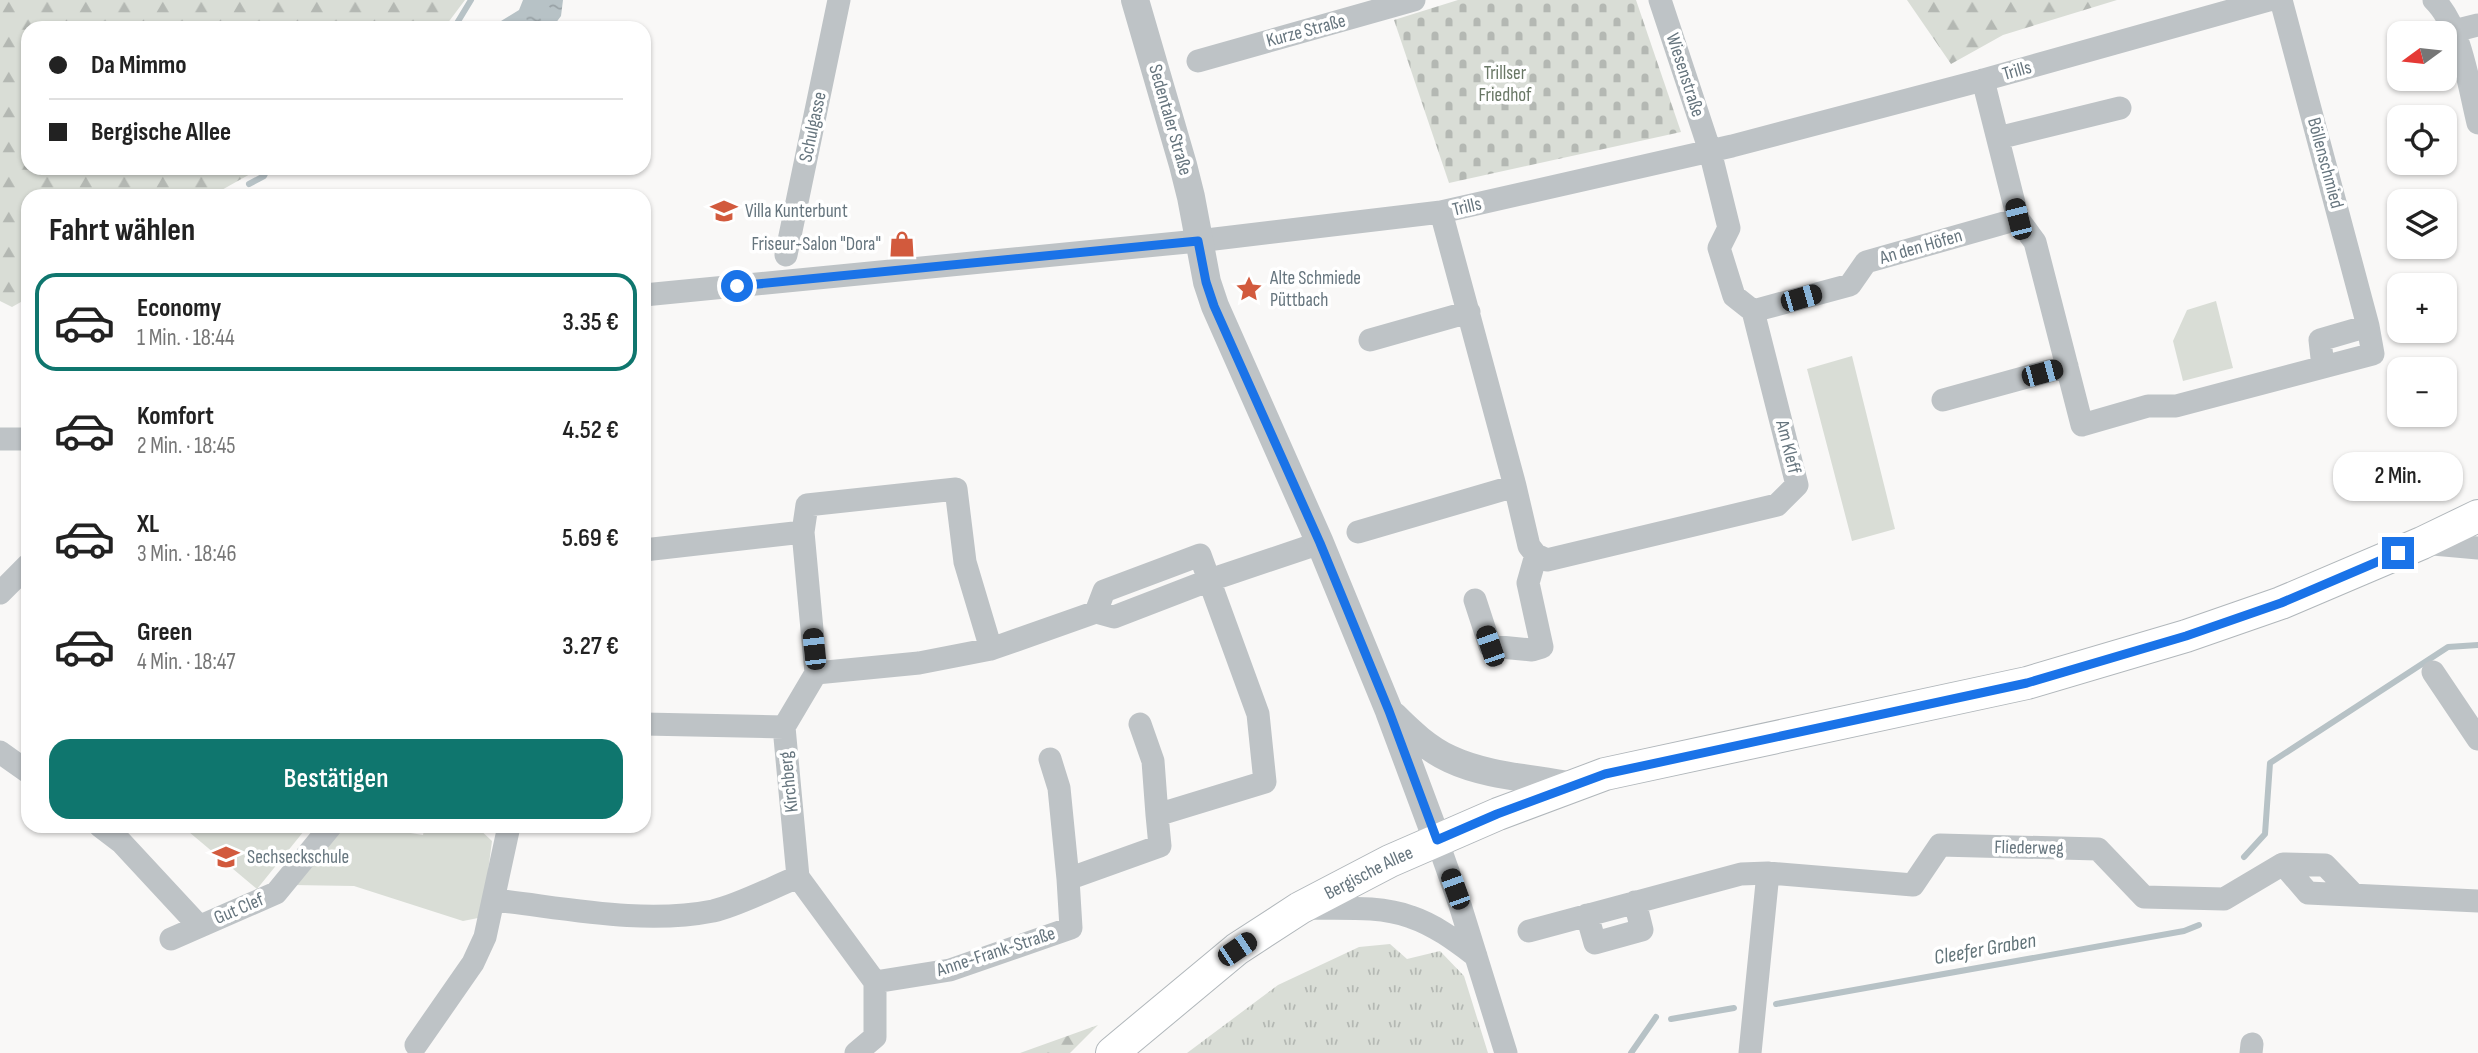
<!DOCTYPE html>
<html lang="de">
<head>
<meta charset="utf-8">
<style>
	:root { --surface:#fff; --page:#f2f2f2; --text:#222; --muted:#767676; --line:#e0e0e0; --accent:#0f766e }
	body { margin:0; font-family:"Sofia Sans Condensed",sans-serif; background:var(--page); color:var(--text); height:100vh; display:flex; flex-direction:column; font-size:26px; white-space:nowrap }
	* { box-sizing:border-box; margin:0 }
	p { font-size:23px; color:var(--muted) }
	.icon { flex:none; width:38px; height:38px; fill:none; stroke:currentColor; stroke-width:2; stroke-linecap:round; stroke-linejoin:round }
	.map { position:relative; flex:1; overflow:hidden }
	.panel { position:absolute; left:21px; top:189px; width:630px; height:644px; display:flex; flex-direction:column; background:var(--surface); border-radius:21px; box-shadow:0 2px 5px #0004 }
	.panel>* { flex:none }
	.banner { position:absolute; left:21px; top:21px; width:630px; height:154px; border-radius:21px; box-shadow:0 2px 5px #0004; display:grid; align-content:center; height:154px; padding:0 28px; background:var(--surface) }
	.needle { width:46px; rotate:255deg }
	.fabs { position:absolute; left:2387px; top:21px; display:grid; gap:14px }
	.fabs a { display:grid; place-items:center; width:70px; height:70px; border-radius:14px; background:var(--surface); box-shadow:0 2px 5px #0004; font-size:35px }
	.end { position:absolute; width:32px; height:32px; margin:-16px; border:9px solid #1a73e8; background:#fff; box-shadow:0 0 0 4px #fff }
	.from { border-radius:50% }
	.bubble { position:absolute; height:49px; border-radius:21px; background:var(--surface); box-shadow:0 2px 5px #0004; font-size:23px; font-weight:600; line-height:49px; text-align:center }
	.car { position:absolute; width:21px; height:42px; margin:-21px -10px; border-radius:9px; box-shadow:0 0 5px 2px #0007; background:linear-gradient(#222 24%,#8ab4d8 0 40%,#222 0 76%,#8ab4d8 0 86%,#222 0) }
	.banner b { display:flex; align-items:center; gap:24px; height:66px; font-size:26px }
	.banner b+b { border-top:2px solid var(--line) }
	.banner i { width:18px; height:18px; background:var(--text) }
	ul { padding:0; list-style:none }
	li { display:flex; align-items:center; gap:21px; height:98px; margin:0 14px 10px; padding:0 14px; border:4px solid transparent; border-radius:21px }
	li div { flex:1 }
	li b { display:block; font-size:26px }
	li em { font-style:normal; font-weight:600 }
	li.on { border-color:var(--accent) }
	li>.icon { width:63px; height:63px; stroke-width:1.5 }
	h2 { padding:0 28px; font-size:32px; line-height:84px }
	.cta { display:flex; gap:14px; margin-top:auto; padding:14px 28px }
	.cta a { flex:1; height:80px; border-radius:21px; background:var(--accent); color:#fff; font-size:28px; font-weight:600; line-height:80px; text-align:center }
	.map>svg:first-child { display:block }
</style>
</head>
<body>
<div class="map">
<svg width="2478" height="1053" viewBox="0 0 2478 1053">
	<defs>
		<pattern id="grass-tufts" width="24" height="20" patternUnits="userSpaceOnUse" patternTransform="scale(1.75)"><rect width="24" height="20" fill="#d9ddd6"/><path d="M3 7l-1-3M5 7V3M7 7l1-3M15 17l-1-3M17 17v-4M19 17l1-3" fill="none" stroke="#b4b8b3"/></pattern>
		<pattern id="forest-firs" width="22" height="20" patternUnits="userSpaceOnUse" patternTransform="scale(1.75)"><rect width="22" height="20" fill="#d9ddd6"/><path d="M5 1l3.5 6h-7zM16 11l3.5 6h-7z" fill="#b4b8b3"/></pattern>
		<pattern id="cemetery-stones" width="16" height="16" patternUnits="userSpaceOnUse" patternTransform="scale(1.75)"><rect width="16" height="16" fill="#d9ddd6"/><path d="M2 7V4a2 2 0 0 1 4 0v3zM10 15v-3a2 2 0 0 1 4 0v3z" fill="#b4b8b3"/></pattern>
		<pattern id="water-ripples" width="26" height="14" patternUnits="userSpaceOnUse" patternTransform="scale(1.75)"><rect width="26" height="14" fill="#b7c2c6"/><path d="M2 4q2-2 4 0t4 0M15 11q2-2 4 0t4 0" fill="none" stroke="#99a2a6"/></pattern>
	</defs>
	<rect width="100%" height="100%" fill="#f9f8f7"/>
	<path fill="url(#grass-tufts)" d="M1390,944L1407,959L1440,951L1464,976L1488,1053H1187L1278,985L1359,947Z"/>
	<path fill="url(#forest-firs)" d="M0,0H465L444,28H28V168H261L211,196H28V298L12,307L0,301Z
		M1907,0H2117L2003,35L1951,64Z
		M1098,1025L1070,1053H1020Z"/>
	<path fill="url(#cemetery-stones)" d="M1458,0H1636L1681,132L1449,183L1394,20Z"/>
	<path fill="#d9ddd6" d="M2216,301L2233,368L2183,381L2173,341L2187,310Z
		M1852,356L1895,529L1852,541L1807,369Z
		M194,826H308L257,889L189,832Z
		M340,826H386V829L423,835L425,826H476L492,841L487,879L478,918L463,921L354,886L292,885Z"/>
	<path fill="url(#water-ripples)" d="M523,0H563L561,16L552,28H500L501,21L519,10Z"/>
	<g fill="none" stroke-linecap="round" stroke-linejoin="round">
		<path stroke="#b7c2c6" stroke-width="6" d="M454,28L471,0
			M249,184L264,176L268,168
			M2244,857L2265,834L2270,763L2448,647L2478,645
			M1776,1004L2184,931L2199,925
			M1671,1019L1734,1008
			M1631,1053L1656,1017"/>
		<g stroke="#b1b7bb" stroke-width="34">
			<g id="secondary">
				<path id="s1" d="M1112,1053L1237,949L1300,908L1390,861L1498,814L1605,774L2027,683L2186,636L2281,603L2422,543L2478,516"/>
			</g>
		</g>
		<path stroke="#bec3c6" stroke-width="23" d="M2281,0L2368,326L2320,340L2323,367
			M2434,0C2461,26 2469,87 2478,123
			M2454,31L2478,25
			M1198,61L1414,0
			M1983,80L2018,219L2035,242L2082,425L2148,406H2176L2373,354L2368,326
			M1998,138L2120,108
			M786,255L839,0
			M644,295L1198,241L1441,212L1732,146L1983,80L2269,0
			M1753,311L1850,285L1866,262L2018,219
			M1370,340L1469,312
			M1943,400L2067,366
			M0,439H28
			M1515,486L1529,546L1536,555L1547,560L1777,505L1797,485L1753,311L1734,296L1719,248L1729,228L1710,151L1660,0
			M803,532L816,673
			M1358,532L1515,486L1441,212
			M2422,543L2478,548
			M644,550L803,532L807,505L956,489L965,562L991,649
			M0,593L28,565
			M1475,600L1490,646L1532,650L1542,647L1528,583L1536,555
			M2433,672L2478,739
			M644,724L784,727
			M1140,724L1153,761L1157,815
			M0,752L28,772
			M1050,759L1059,788L1068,879
			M100,826L121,842L199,926
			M1437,840L1460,905L1506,1053
			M2283,864L2308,893L2478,901
			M798,877L875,982L950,970L1071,928L1068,879L1160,846L1157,815L1265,782L1258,714L1200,555L1104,591L1096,612
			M494,900C565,908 643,925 713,911C739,905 773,887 798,877L784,727L816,673L919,663L991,649L1096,612L1114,617L1210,580L1320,543
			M1303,908C1337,909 1379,905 1411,917C1435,925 1456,941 1476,956
			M1587,915L1595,943L1642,930L1635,902
			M1529,931L1741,874L1768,873L1913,885L1940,845L2098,849L2144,897L2224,899L2283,864L2325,865L2354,895
			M171,939L276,893L331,826
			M416,1045L473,963L485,937L509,826
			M856,1053L875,1037V982
			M1750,1053L1768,873
			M2251,1053L2252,1044"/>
		<path stroke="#bec3c6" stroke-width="28" d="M1135,0L1183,165L1191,197L1207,282L1215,306L1320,543L1389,711L1437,840
			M1394,716C1410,732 1428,749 1450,759C1486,776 1532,778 1572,786"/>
		<use href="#secondary" stroke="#fff" stroke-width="32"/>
	</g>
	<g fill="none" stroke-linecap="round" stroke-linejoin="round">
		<path stroke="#1a73e8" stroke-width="9" d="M737,286L1198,241L1206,282L1214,306L1320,543L1389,711L1437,840L1497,814L1605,774L2027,683L2186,636L2281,603L2398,553"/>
	</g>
	<defs>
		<g id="school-bare" transform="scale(2.1)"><path d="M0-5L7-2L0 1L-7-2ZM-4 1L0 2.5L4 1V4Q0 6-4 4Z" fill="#d25a3d" stroke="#fff" stroke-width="2.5" paint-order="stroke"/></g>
		<g id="shop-bare" transform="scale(2.1)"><path d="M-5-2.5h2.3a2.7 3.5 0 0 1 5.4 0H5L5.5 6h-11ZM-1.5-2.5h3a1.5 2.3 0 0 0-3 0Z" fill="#d25a3d" stroke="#fff" stroke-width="2.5" paint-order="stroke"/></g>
		<g id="sight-bare" transform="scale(2.1)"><path d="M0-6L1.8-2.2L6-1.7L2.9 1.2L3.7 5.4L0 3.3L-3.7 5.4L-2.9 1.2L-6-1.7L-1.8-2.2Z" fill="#d25a3d" stroke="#fff" stroke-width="2.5" paint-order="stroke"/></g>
	</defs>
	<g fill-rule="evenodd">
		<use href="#school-bare" x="724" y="211"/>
		<use href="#shop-bare" x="902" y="244"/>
		<use href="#sight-bare" x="1249" y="289"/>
		<use href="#school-bare" x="226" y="857"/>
	</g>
	<g text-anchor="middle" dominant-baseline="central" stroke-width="7" stroke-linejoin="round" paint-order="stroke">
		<g font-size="19" fill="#66757e" stroke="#fff">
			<text transform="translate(1306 31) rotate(-15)">Kurze Straße</text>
			<text transform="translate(2017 71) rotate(-16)">Trills</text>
			<text transform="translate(1685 75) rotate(72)">Wiesenstraße</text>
			<text transform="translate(1170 120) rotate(74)">Sedentaler Straße</text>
			<text transform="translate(813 127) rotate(-78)">Schulgasse</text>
			<text transform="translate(2325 163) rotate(75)">Böllenschmied</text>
			<text transform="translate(1467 207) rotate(-13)">Trills</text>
			<text transform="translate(1921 247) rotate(-16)">An den Höfen</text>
			<text transform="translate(1788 447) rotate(76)">Am Kleff</text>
			<text transform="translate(789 782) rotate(-96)">Kirchberg</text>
			<text transform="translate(2029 848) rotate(1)">Fliederweg</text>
			<text stroke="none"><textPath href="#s1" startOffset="315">Bergische Allee</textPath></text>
			<text transform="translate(239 909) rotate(-23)">Gut Clef</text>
			<text transform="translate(996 952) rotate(-18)">Anne-Frank-Straße</text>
		</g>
		<g font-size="19" fill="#697765" stroke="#fff">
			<text x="1505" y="73">Trillser<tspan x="1505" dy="22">Friedhof</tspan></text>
		</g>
		<g font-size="19" fill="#66757e" stroke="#fff" text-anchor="start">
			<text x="745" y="211">Villa Kunterbunt</text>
			<text x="881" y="244" text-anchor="end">Friseur-Salon "Dora"</text>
			<text x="1270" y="278">Alte Schmiede<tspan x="1270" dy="22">Püttbach</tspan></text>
			<text x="247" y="857">Sechseckschule</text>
		</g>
		<g font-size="21" font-style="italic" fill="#617378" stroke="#fff">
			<text transform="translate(1985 949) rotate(-10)">Cleefer Graben</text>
		</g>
	</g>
</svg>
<div class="fabs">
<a><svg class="needle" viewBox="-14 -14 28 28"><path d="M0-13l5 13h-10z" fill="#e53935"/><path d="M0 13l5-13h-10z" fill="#767676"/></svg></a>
<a><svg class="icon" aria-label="locate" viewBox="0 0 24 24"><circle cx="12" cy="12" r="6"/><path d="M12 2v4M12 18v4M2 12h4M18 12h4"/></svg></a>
<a><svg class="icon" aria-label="layers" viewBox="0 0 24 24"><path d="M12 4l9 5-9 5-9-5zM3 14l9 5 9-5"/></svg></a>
<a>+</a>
<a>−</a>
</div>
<i class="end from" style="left:737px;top:286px"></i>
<i class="end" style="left:2398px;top:553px"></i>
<div class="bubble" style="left:2333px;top:452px;width:130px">2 Min.</div>
<i class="car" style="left:2018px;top:219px;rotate:346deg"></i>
<i class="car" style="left:1801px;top:298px;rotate:74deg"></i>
<i class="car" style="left:2042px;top:373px;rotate:75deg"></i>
<i class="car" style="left:1490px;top:646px;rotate:341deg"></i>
<i class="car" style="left:814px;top:649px;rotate:354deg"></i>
<i class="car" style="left:1455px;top:889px;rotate:340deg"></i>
<i class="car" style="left:1237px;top:949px;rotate:56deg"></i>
<div class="banner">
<b><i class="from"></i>Da Mimmo</b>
<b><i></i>Bergische Allee</b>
</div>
<section class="panel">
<h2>Fahrt wählen</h2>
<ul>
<li class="on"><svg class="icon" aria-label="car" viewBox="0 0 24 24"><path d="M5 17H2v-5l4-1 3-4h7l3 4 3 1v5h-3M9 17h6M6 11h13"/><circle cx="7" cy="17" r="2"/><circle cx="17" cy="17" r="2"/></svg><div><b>Economy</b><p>1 Min. · 18:44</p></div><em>3.35 €</em></li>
<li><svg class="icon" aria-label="car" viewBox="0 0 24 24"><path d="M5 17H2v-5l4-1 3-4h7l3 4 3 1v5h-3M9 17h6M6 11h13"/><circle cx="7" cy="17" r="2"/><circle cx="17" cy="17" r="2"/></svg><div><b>Komfort</b><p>2 Min. · 18:45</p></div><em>4.52 €</em></li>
<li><svg class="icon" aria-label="car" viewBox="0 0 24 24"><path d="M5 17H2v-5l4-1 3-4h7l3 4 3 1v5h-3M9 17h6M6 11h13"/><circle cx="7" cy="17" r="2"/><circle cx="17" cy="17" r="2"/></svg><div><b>XL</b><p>3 Min. · 18:46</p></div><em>5.69 €</em></li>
<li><svg class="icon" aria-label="car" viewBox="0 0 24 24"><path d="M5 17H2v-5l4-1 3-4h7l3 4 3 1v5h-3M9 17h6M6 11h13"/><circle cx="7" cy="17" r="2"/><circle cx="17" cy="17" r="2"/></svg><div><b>Green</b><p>4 Min. · 18:47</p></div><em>3.27 €</em></li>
</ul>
<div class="cta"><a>Bestätigen</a></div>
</section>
</div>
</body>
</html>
